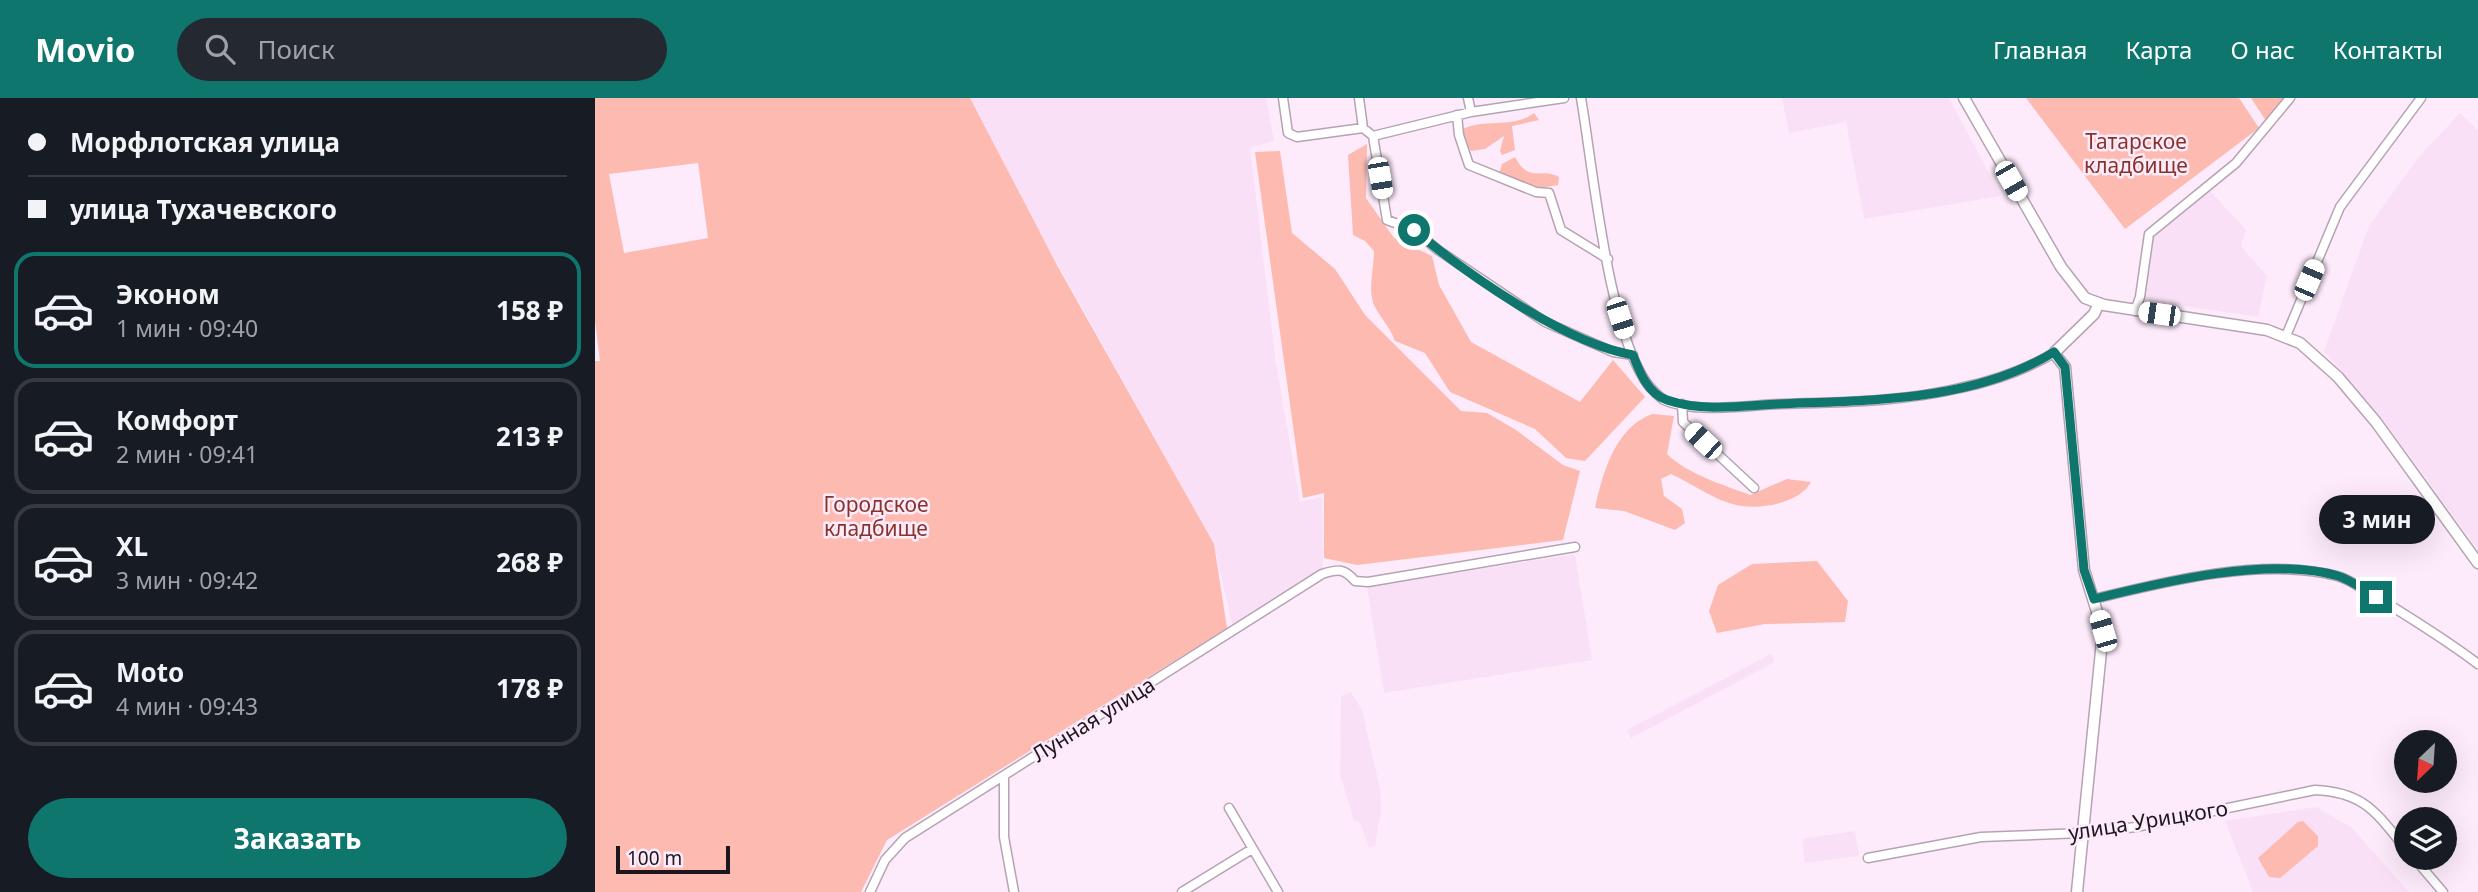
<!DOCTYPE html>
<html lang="ru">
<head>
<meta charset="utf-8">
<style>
	:root { --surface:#171b24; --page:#242831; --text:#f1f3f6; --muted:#9ea1a6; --line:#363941; --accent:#0f766e }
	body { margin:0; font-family:"Noto Sans",sans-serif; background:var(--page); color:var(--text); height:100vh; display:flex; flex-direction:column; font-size:26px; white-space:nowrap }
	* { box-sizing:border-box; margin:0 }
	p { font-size:23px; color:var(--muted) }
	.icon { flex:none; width:38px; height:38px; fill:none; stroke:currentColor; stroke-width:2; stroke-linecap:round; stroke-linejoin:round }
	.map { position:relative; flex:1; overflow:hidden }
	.side { display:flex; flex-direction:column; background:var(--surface); width:595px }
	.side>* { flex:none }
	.top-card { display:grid; align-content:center; height:154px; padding:0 28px; background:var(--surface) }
	.needle { width:46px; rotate:205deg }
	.tools { position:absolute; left:1799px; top:632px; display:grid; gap:14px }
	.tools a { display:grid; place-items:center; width:63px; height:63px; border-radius:50%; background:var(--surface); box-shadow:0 7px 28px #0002; font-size:35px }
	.scale { position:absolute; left:21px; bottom:18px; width:114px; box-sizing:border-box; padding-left:7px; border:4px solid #1d171d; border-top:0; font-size:19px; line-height:24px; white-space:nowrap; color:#1d171d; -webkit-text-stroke:5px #fdebfb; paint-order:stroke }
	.end { position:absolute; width:32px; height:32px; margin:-16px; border:9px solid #0f766e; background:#fff; box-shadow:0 0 0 4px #fff }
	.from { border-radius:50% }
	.bubble { position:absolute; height:49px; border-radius:24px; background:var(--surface); box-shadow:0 7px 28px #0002; font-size:23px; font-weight:700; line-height:49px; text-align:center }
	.car { position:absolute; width:21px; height:42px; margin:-21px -10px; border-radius:9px; box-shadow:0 0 5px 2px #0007; background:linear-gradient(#fff 24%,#345 0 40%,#fff 0 76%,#345 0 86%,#fff 0) }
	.top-card b { display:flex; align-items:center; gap:24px; height:66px; font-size:26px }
	.top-card b+b { border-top:2px solid var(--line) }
	.top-card i { width:18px; height:18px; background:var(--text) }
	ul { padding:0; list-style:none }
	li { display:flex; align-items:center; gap:21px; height:116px; margin:0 14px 10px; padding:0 14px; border:4px solid var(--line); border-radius:21px }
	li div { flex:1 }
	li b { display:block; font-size:26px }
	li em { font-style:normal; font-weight:700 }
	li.current { border-color:var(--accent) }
	li>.icon { width:63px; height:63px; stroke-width:1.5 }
	.cta { display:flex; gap:14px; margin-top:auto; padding:14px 28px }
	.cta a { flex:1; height:80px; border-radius:42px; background:var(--accent); color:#fff; font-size:28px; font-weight:700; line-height:80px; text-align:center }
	header { display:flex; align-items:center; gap:42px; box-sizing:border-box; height:98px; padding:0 35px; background:var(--accent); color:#fff }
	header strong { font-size:33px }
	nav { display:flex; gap:38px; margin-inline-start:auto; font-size:24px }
	.search { width:490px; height:63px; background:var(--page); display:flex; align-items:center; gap:18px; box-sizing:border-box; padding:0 24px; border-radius:38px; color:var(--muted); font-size:26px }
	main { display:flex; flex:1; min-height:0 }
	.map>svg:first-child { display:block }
</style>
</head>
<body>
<header>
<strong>Movio</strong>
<div class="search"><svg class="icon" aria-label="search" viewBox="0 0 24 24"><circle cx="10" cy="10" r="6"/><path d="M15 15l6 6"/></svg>Поиск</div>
<nav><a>Главная</a><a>Карта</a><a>О нас</a><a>Контакты</a></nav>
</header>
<main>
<section class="side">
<div class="top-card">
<b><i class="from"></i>Морфлотская улица</b>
<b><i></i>улица Тухачевского</b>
</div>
<ul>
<li class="current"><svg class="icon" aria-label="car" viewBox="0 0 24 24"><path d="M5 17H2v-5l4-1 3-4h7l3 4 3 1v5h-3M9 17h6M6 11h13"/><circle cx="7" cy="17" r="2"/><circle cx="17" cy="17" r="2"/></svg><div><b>Эконом</b><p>1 мин · 09:40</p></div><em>158 ₽</em></li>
<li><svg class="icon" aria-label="car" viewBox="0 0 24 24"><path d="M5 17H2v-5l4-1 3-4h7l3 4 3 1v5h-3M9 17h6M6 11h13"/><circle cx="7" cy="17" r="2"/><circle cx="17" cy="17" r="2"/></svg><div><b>Комфорт</b><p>2 мин · 09:41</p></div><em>213 ₽</em></li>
<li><svg class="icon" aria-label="car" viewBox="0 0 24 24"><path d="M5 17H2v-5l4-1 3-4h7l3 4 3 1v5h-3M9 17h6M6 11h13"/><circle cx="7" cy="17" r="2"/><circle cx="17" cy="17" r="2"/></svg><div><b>XL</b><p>3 мин · 09:42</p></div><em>268 ₽</em></li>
<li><svg class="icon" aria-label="car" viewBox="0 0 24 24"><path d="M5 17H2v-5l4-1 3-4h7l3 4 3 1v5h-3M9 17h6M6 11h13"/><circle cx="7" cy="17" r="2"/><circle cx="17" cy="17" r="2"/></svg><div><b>Moto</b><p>4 мин · 09:43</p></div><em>178 ₽</em></li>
</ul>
<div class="cta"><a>Заказать</a></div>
</section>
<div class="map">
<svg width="1883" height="794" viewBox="0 0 1883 794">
	<rect width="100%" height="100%" fill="#fdebfb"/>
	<path fill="#f9e0f6" d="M375,0H671L679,43L655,50L681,265L705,404L727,399L728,471L637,526L619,446L447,138Z
		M1187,0H1354L1406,98L1269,121L1251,24L1194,35Z
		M1865,15L1883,32V452L1789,323L1729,253L1774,128L1823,60Z
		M1614,92L1651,132L1646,148L1672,178L1663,219L1548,202L1555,143Z
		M980,456L997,562L789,595L772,489Z
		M1176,556L1180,564L1036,640L1032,632Z
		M756,594L767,612L785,691L786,713L780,748L774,750L765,724L759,723L745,676L746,598Z
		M1721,709L1756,729L1814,794H1658L1630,723Z
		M1260,733L1264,758L1210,765L1207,741Z"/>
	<path fill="#fcbab0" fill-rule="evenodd" d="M0,0H375L463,169L619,446L632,530L292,742L266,794H0V263H5L0,223ZM103,65L113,140L29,155L14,76Z
		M1431,0H1644L1664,30L1530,131Z
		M1656,0H1690L1673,26Z
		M939,15L944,22L917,28L920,52L907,57L905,53L909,38L890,51L876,53L864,33C887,19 917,32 939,15Z
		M772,46L771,100L799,140L837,158L844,187L876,244L985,304L1018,262L1050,299L990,363L971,360L940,331L855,294L830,255L800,243C795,229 787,222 780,209C772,195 779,170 779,153L770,143L758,137L753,57Z
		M685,53L697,135L740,171L770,217L866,313L892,315L921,332L968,367L985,373L968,442L762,467L729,460V395L708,400L660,54Z
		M920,59C935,86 943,69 964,79L963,87L940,91L904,76L907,66Z
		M1057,316L1079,318L1072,356C1092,376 1129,387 1155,397L1192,381L1216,384C1204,406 1163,412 1141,407C1118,402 1097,385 1076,376L1066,381L1069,398L1087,411L1090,425L1080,432L1029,413L1000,410C1008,374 1020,330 1057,316Z
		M1222,463L1253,503L1250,524L1170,526L1122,535L1114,513L1123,487L1157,466Z
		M1708,723L1723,738V748L1685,780L1674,779L1663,760L1703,724Z"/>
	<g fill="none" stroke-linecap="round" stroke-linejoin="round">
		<g stroke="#b5a3b2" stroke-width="11">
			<path id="minor" d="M688,0L693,35L702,39L768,30L778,38
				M764,0L768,30
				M873,0L876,14
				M986,0C998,69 1013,236 1054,288C1058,292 1064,299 1069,302C1100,316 1152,307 1186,306C1245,304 1307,304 1365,290C1399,283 1430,272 1459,255
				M862,17L864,37L874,67L941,94L954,95L966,132L1013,161
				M778,38L792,122L819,132L843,152L950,224L1018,254L1038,257
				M778,38L876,14L969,0
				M1540,213L1545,199L1554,136L1641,65L1695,0
				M1691,238L1745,109L1826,0
				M1087,306L1088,324L1159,390
				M1499,501C1572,483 1667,459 1742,478C1755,481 1768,492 1780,498C1816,520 1850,541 1883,566
				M409,678V739L419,794
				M634,710L683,794
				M1273,760L1386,739L1487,735L1541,729L1720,692C1770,694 1782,716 1811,751
				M1819,760L1848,794
				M275,794L290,762L310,740L727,476C743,471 749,470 760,483L773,484L980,449
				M587,794L657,751"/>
		</g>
		<g stroke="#b5a3b2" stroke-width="13">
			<path id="major" d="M1369,0L1466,169L1490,200L1509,207L1672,232L1705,245L1743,279L1781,324L1883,465
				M1482,794L1508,533L1489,472L1470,269L1459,255L1499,216L1504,205"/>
		</g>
		<use href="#minor" stroke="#fff" stroke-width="8"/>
		<use href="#major" stroke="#fff" stroke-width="10"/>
	</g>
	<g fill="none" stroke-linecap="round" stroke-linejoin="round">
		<path stroke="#0f766e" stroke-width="9" d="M819,132C872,176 971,246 1038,257C1044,273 1053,296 1072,302C1107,314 1147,308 1183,306C1275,302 1378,304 1459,254L1470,269L1489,472L1499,501C1567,484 1674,458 1743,478C1756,482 1769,492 1781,499"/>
	</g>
	<g text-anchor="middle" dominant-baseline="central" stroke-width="5" stroke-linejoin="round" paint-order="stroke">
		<g font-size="21" fill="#88332a" stroke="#fdebfb">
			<text x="1541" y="43">Татарское<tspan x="1541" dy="24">кладбище</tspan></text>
			<text x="281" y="406">Городское<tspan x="281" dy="24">кладбище</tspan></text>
		</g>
		<g font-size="21" fill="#1d171d" stroke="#fdebfb">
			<text transform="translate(498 621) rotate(-32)">Лунная улица</text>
			<text transform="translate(1553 722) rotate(-9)">улица Урицкого</text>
		</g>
	</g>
</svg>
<div class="tools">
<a><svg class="needle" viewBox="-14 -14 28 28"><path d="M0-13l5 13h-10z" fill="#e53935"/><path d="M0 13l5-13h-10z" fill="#9ea1a6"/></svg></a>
<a><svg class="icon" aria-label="layers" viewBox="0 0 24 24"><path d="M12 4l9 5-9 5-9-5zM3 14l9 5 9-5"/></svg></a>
</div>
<div class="scale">100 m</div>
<i class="end from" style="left:819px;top:132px"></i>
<i class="end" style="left:1781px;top:499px"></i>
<div class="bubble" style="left:1724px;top:397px;width:116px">3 мин</div>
<i class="car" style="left:785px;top:80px;rotate:170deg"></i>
<i class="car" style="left:1416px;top:83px;rotate:150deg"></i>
<i class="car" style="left:1714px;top:182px;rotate:23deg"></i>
<i class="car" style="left:1564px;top:216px;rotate:278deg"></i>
<i class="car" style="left:1025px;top:220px;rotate:162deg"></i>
<i class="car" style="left:1108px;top:343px;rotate:313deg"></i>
<i class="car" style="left:1508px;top:533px;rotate:344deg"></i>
</div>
</main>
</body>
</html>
